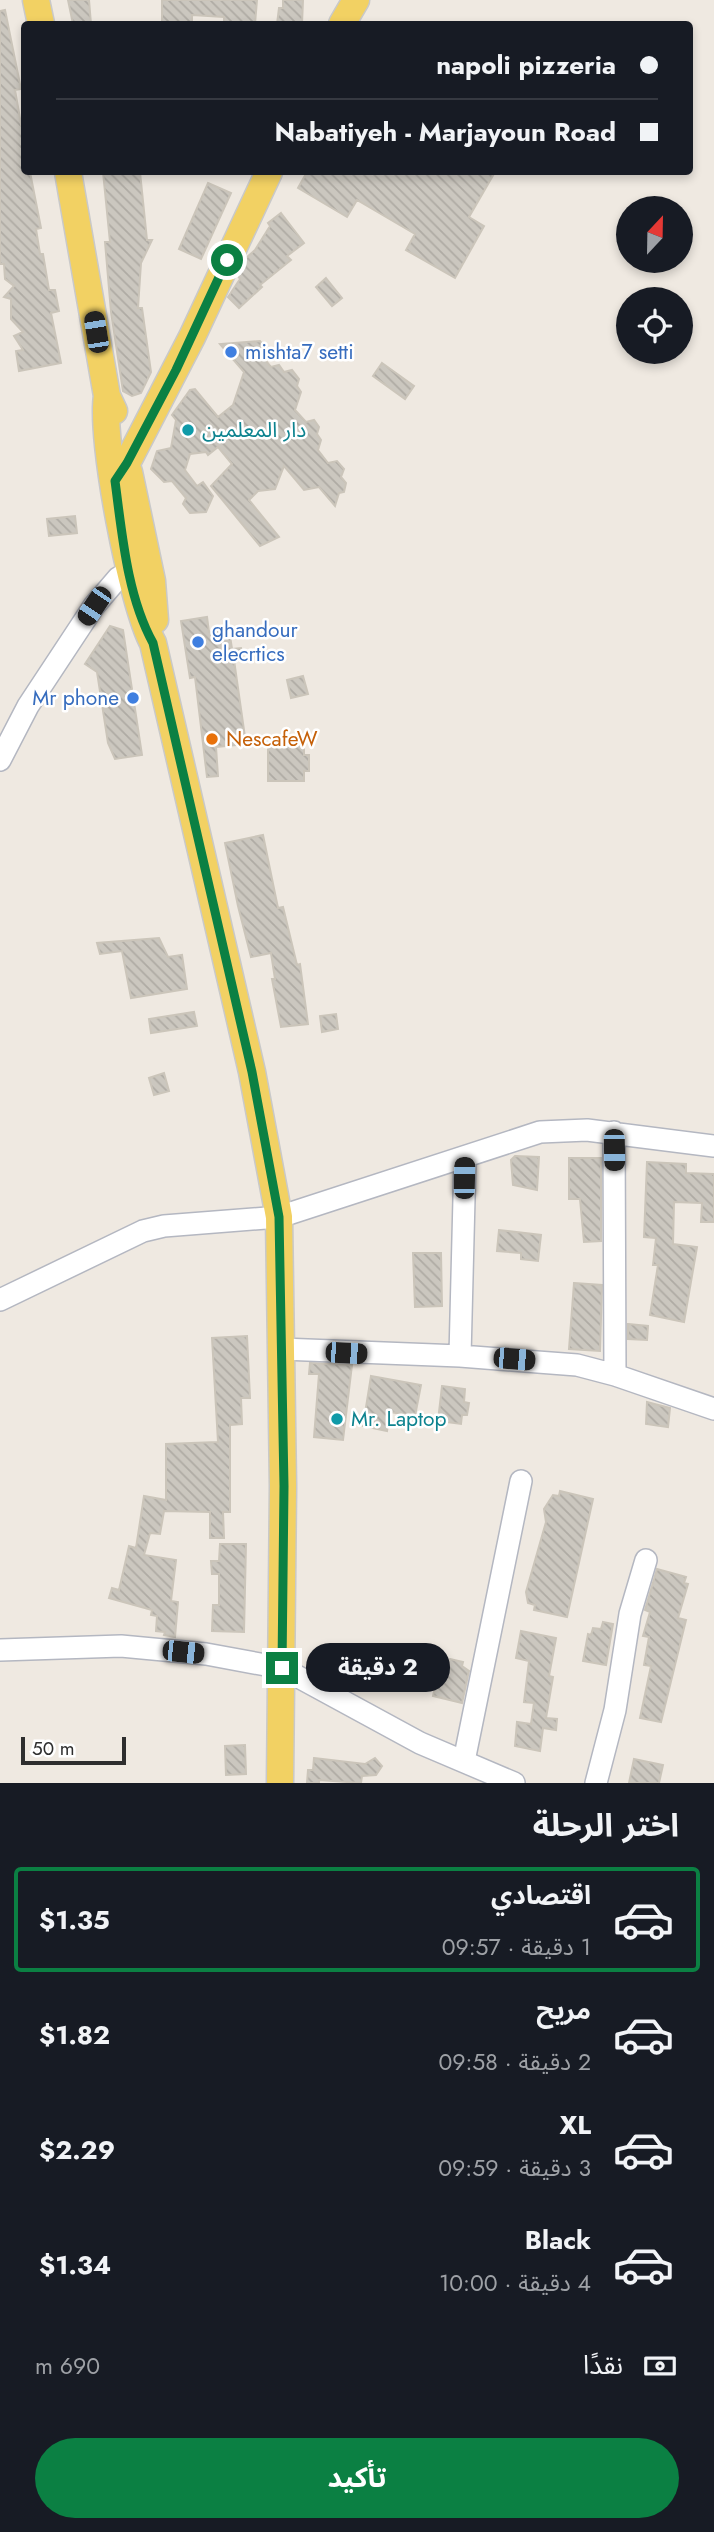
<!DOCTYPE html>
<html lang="ar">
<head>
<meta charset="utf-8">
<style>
	:root { --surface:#171b24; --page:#20242c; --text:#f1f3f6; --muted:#9ea1a6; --line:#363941; --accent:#0b8043 }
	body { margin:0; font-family:Jost,"Noto Sans Arabic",sans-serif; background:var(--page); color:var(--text); direction:rtl; height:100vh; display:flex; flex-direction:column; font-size:26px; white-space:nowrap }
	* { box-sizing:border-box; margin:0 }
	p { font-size:23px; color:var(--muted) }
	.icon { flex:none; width:38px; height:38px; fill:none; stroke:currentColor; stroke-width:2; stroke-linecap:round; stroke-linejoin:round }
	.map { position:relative; height:1783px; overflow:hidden; direction:ltr }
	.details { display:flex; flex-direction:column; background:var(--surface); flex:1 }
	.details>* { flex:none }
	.top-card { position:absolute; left:21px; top:21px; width:672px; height:154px; border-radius:7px; box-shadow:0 4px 10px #0003; direction:rtl; display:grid; align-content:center; height:154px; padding:0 35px; background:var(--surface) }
	.needle { width:46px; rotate:22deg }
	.buttons { position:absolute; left:616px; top:196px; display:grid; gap:14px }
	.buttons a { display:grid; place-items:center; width:77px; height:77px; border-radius:50%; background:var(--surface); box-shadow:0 4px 10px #0003; font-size:35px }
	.scale { position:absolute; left:21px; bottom:18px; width:105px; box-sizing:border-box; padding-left:7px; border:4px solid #2e2e2e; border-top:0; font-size:19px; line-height:24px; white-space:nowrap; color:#2e2e2e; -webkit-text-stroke:5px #fff; paint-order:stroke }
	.end { position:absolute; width:32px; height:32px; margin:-16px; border:9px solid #0b8043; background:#fff; box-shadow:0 0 0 4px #fff }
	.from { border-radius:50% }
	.bubble { position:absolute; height:49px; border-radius:24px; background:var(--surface); box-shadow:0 4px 10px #0003; font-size:23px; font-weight:700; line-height:49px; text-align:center; direction:rtl }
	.car { position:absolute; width:21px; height:42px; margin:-21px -10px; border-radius:9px; box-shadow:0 0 5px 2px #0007; background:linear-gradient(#222 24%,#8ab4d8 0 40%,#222 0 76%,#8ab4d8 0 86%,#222 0) }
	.top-card b { display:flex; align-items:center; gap:24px; height:66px; font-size:26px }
	.top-card b+b { border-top:2px solid var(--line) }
	.top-card i { width:18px; height:18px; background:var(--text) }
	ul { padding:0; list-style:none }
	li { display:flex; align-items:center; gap:21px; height:105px; margin:0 14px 10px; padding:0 21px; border:4px solid transparent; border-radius:7px }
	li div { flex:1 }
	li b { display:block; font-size:26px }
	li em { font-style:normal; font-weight:700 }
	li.on { border-color:var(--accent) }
	li>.icon { width:63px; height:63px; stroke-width:1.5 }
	h2 { padding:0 35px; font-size:32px; line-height:84px }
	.pay { display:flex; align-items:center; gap:18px; height:77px; padding:0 35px; font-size:26px }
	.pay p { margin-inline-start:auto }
	.cta { display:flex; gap:14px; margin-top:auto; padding:14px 35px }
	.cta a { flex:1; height:80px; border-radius:42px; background:var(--accent); color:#fff; font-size:28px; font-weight:700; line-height:80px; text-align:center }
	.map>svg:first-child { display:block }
</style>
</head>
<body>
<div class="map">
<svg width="714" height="1783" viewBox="0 0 714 1783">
	<defs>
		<pattern id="building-back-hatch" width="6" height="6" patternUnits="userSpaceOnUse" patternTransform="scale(1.75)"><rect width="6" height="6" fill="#cbc7bf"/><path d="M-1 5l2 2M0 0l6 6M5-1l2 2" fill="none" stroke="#afaba4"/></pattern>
	</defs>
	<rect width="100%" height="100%" fill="#efe9e1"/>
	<path fill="url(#building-back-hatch)" stroke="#cbc5ba" stroke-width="2" d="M68,0H89L91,24H73Z
		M162,0H257L255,24H224V17L192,15V24H162Z
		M283,0H303L302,24H277L279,8H283Z
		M5,10L21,89L15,90L24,141V172H30L41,228L36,229L40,254H43L49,290H55L59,311L51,313L61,363L19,371L16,351L23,350L14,336L23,332L11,319V299L4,297L14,286L5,279L4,264H0V11Z
		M103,172H140L147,240H152L141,263L138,308H142L151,372L141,393L132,396L123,391L111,312L105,242H110Z
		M307,172H495L469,217L484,226L455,278L406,250L415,234L357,200L347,217L298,188Z
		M208,183L231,193L201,259L179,249Z
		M281,213L304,243L287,256L291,260L260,285L262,287L239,308L228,297L240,279L238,276L246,258L255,250L270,226L268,223Z
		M326,278L342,298L332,306L316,287Z
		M260,341L264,346L261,355L271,367L279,365L284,372L292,370L299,379L297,386L301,392L295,410L306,422L314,420L319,427L317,434L321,440L318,450L328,463L337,461L344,469L341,477L346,483L344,492L339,493L335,506L319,487L304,490L284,466L275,489L258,491L249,500L279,537L260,546L211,486L232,464L218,447L208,455L206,452L190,454L185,470L197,486L203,482L213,496L206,512L190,513L183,504L186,498L172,481L164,482L151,469L157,451L171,448L176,420L172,415L190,390L195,389L218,417L233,405L244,372L220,344Z
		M382,363L414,386L405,399L373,376Z
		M75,516L77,533L49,536L47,519Z
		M207,617L209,632L229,629L232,649L241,648L243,658L234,660L246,744L216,747L218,776L207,777L195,677L190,678L181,621Z
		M110,626L123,630L142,755L115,759L108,743L97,672L85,664Z
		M303,676L308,694L291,698L287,680Z
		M268,744H304V755H309V771H304V781H268Z
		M263,835L278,908L283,907L297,965L300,964L308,1024L281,1027L272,979H275L271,953L251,957L238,906L225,843Z
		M159,938L168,957L182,955L187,989L131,998L122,951L100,954L97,943Z
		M194,1012L197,1026L151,1033L149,1019Z
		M336,1014L338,1029L322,1032L320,1016Z
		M164,1073L169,1091L154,1095L149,1078Z
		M515,1156L539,1157L537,1190L513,1185L511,1160Z
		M569,1158H601V1241L584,1242L580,1199H569Z
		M647,1162L686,1164V1173L714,1174V1222H701L702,1203L674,1202L673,1244L697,1247L684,1322L650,1315L658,1265H653L656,1238L644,1237Z
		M499,1230L541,1235L538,1261L521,1259V1253L497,1251Z
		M413,1253H441L442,1306L415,1307Z
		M574,1283L602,1285L600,1351L569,1349Z
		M628,1324L648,1326L647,1340L628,1339Z
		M247,1336L250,1398H241L242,1424L230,1425V1512H223L224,1538H210V1512L164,1511L160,1534L150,1533L144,1555L176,1560L171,1601L178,1602L175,1637L164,1635L165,1632L156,1631L157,1616L151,1615L152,1610L109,1598L112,1588L119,1590L129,1546L136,1548L144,1496L166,1500V1444L218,1442L212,1338Z
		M310,1363L352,1365L343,1440L314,1437L319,1374H309Z
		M371,1376L421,1385L415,1416L390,1412L387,1431L363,1426Z
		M442,1386L465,1389L464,1402L469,1403L467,1415H462L461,1424L438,1421Z
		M647,1402L670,1408L668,1427L646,1424Z
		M560,1491L593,1499L567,1617L534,1610L535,1605L528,1603L526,1592L546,1522L544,1509L553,1495L559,1496Z
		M220,1544H246L244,1632L212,1631L213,1605H219V1574H212L211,1561H219Z
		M657,1569L686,1577L684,1583L688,1584L678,1618L686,1620L661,1722L640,1718L651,1666L644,1665L649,1637L643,1636L650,1612L645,1610Z
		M603,1622L613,1624L606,1665L583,1661L588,1634L591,1635L593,1628L601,1629Z
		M521,1631L556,1638L549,1676L553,1677L546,1718L557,1719L556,1730L543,1728L540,1751L515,1746L517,1722L531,1724L534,1703L524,1702L529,1661L516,1658Z
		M450,1659L463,1662L462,1666L469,1671L462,1703L433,1696L440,1665Z
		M245,1745L246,1774L226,1775L225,1746Z
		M314,1758L365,1764L375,1758L382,1766L376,1775L362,1776L361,1783L319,1780V1783H307L308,1770H313Z
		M634,1759L663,1765L659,1783H629Z"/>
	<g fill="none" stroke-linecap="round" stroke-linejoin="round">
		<g stroke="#b4b7c1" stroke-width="24">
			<path id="minor" d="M0,760L28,706L94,606L118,578L143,563
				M465,1159L460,1356L577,1365L615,1375L614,1132
				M0,1300L143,1231L164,1226L279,1217L540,1132L587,1130L714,1146
				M282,1349L460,1356
				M615,1375L714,1409
				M0,1650L121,1646L206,1654L282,1668L420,1743L514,1783
				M464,1761L521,1481
				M596,1783L615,1710L630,1614L646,1560"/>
		</g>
		<g stroke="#c9c9c9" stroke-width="29">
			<path id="major" d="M36,0L41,24
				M342,24L356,0
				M68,172L107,396L114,411
				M107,396C100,439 132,605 153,643L252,1072L279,1217L283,1486L280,1783
				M129,472L152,581L155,620
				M115,481L127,463L192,337L269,172"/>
		</g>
		<use href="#minor" stroke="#fff" stroke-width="21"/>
		<use href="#major" stroke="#f2d163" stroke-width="26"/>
	</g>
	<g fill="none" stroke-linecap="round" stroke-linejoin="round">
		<path stroke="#0b8043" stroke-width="9" d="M227,260L176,370L127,463L115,481C122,533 127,596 153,643L252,1072L279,1217L284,1486L282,1668"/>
	</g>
	<g fill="#3f7fe0" stroke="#fff" stroke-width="2.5">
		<circle cx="231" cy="352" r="7"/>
		<circle cx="198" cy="642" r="7"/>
		<circle cx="133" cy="698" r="7"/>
	</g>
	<g fill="#0f9aa8" stroke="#fff" stroke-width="2.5">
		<circle cx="188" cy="430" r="7"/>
		<circle cx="337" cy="1419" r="7"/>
	</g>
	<circle fill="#e8710a" stroke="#fff" stroke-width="2.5" cx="212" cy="739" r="7"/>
	<g text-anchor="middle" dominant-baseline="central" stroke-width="5" stroke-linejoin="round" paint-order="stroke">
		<g font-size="21" fill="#366cbe" stroke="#fff" text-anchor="start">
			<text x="245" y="352">mishta7 setti</text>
			<text x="212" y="630">ghandour<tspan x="212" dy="24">elecrtics</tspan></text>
			<text x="119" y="698" text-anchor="end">Mr phone</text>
		</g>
		<g font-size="21" fill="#0d838f" stroke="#fff" text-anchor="start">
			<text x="202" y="430">دار المعلمين</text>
			<text x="351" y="1419">Mr. Laptop</text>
		</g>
		<g font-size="21" fill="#c56008" stroke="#fff" text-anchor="start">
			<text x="226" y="739">NescafeW</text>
		</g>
	</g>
</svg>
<div class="buttons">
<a><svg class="needle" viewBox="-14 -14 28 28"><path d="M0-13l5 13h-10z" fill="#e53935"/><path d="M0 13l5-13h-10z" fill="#9ea1a6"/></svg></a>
<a><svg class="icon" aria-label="locate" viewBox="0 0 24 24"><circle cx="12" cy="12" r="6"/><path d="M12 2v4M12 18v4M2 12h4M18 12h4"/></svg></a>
</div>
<div class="scale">50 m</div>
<i class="end from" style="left:227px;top:260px"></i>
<i class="end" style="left:282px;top:1668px"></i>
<div class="bubble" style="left:306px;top:1643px;width:144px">2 دقيقة</div>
<i class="car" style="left:96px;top:332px;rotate:351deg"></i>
<i class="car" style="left:94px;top:606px;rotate:214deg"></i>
<i class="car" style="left:614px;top:1150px;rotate:179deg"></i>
<i class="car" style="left:464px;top:1178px;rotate:1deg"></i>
<i class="car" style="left:346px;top:1353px;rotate:93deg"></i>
<i class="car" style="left:514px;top:1359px;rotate:95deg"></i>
<i class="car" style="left:183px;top:1652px;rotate:96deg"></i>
<div class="top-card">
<b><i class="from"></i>napoli pizzeria</b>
<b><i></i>Nabatiyeh - Marjayoun Road</b>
</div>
</div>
<section class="details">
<h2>اختر الرحلة</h2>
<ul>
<li class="on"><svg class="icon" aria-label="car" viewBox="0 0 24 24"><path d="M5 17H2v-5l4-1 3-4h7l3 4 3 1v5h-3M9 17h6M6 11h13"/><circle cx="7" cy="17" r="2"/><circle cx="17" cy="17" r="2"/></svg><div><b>اقتصادي</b><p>1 دقيقة · 09:57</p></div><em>$1.35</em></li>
<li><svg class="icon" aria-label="car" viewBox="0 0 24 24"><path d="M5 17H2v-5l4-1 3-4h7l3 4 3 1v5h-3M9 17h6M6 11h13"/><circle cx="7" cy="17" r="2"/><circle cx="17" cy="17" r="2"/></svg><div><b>مريح</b><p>2 دقيقة · 09:58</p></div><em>$1.82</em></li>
<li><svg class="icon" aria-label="car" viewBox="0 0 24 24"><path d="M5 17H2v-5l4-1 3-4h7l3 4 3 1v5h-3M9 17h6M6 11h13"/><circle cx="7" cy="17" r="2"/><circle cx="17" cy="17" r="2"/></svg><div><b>XL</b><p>3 دقيقة · 09:59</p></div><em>$2.29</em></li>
<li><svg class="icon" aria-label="car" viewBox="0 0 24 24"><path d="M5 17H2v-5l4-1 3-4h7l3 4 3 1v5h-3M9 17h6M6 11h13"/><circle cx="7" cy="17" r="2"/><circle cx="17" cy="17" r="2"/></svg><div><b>Black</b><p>4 دقيقة · 10:00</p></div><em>$1.34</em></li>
</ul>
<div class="pay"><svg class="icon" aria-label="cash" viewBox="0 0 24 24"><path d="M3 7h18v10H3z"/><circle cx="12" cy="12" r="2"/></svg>نقدًا<p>690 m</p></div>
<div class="cta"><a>تأكيد</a></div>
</section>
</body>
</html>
